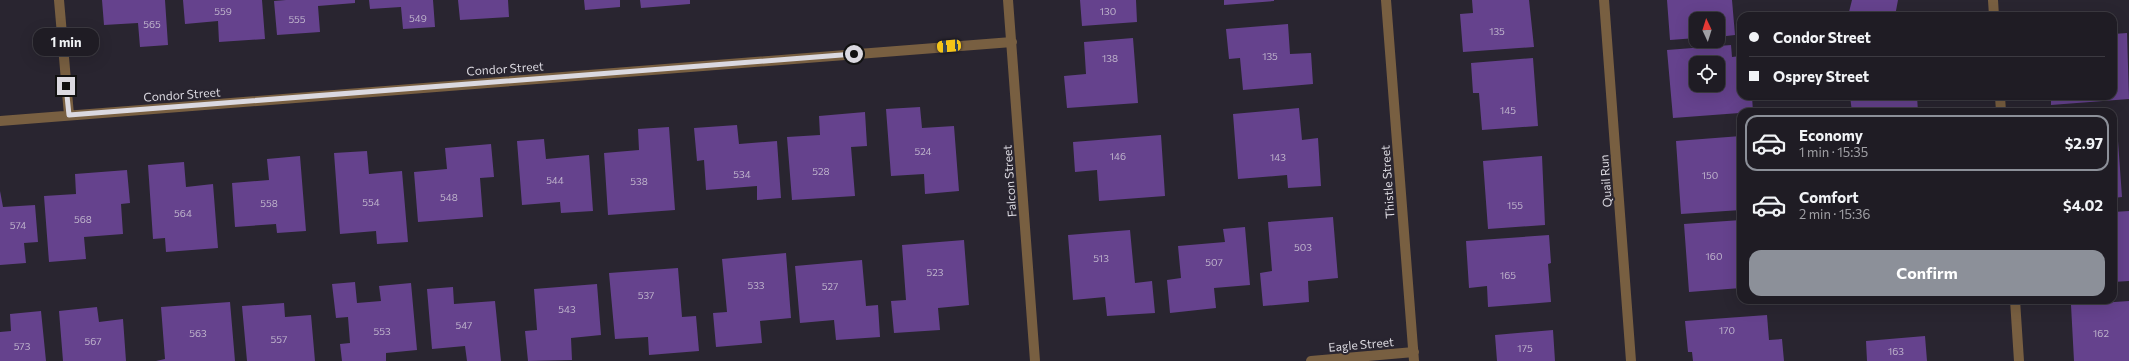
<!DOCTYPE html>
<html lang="en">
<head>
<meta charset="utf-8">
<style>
	:root { --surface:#1f1c24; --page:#27252c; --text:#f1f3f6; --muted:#a1a1a6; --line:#3c3a41; --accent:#8c9099 }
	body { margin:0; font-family:Commissioner,sans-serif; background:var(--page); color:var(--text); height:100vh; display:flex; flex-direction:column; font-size:15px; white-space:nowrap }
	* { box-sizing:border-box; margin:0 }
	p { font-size:13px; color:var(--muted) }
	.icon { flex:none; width:22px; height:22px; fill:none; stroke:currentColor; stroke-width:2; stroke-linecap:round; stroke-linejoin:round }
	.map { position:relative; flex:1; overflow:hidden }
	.details { position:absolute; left:1737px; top:108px; width:380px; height:196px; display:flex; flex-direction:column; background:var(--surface); border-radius:12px; box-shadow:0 4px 16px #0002,0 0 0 1px var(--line) }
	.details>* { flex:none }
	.hud { position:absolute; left:1737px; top:12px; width:380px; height:88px; border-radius:12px; box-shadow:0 4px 16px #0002,0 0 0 1px var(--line); display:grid; align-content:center; height:88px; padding:0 12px; background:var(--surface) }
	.needle { width:26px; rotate:356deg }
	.fabs { position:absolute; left:1689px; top:12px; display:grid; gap:8px }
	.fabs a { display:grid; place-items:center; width:36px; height:36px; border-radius:8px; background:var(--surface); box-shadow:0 4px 16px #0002,0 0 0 1px var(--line); font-size:20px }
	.end { position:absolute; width:18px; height:18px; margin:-9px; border:5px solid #dbd9e0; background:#111; box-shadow:0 0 0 2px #111 }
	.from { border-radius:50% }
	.bubble { position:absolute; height:28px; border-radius:12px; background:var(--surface); box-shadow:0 4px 16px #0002,0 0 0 1px var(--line); font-size:13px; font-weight:700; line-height:28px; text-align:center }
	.car { position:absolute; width:12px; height:24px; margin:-12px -6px; border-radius:5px; box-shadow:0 0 3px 1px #0007; background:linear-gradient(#f5c518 24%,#345 0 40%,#f5c518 0 76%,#345 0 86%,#f5c518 0) }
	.hud b { display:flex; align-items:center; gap:14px; height:38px; font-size:15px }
	.hud b+b { border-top:1px solid var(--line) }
	.hud i { width:10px; height:10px; background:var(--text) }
	ul { padding:7px 0 0; list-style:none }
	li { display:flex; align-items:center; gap:12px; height:56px; margin:0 8px 6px; padding:0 4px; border:2px solid transparent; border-radius:12px }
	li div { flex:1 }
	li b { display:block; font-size:15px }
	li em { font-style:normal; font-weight:700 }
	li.on { border-color:var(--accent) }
	li>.icon { width:36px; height:36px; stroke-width:1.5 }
	.button { display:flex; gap:8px; margin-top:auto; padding:8px 12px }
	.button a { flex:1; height:46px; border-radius:12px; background:var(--accent); color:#fff; font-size:16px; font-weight:700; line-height:46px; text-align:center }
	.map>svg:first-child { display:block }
</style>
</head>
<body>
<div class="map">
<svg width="2129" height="361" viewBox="0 0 2129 361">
	<rect width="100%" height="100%" fill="#292530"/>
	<path fill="#65428d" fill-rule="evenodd" d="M102,0H165L168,45L140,47L138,23L104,25Z
		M183,0H262L265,39L219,42L218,21L185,24Z
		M286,0H355V3L318,6L320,32L277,35L274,1Z
		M369,0H433L435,27L403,29L401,7L370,9Z
		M458,0H508L509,17L460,20Z
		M584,0H620V7L585,10Z
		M640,0H690V4L641,8Z
		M1080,0H1136L1137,22L1082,26Z
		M1224,0H1274V1L1224,5Z
		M1472,0H1529L1534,47L1463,52L1460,14L1473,13Z
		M1667,0H1732L1735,35L1718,37V19H1696V38L1670,40Z
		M1852,0H1898L1895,16H1848Z
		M1288,24L1290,54L1311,53L1313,84L1243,90L1240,58L1229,59L1226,29Z
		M2127,33L2129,99L2051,105V96H2113V34Z
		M1133,38L1138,103L1067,108L1064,76L1086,74L1084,42Z
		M1731,45L1732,57L1741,56V96H1752L1753,112L1673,118L1667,50ZM1696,63H1718V85H1696Z
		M1533,58L1538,126L1482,130L1479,93H1473L1471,63Z
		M1850,96H1917L1918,112H1852Z
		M920,107L922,128L954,126L959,191L925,194L924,174L891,176L886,109Z
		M1299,108L1302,140L1318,138L1321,186L1288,188L1287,175L1238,179L1233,114Z
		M865,112L867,146L851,147L855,196L792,200L787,137L820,135L819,116Z
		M2113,113H2116L2122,197L2113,198Z
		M737,125L739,144L777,141L781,198L757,200V186L706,190L704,160L697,161L694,128Z
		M669,127L675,210L608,215L604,153L639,150L638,129Z
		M1161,135L1165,196L1099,201L1097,170L1075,172L1073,142Z
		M1741,136V210L1681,214L1676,141Z
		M544,139L546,159L589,155L593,211L561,213L560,202L522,205L517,141Z
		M491,144L494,177L480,178L483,217L418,222L414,172L447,169L445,148Z
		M367,151L369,174L402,171L408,242L377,244L376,231L340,234L334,153Z
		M300,156L306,231L277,233L276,224L235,227L232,183L269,180L267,159Z
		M1542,156L1545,225L1488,229L1483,161Z
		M184,162L186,187L213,184L218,248L166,252L165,238L153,239L148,165Z
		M127,170L130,203L121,204L123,234L84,237L86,259L49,262L44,196L76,194L75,174Z
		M0,191L3,207L35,205L38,242L24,243L26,263L0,265Z
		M2129,211V281L2113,282V212Z
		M1333,217L1338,278L1308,281L1309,302L1263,306L1260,273L1272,271L1268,222Z
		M1741,220V288L1689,292L1684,224Z
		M1245,227L1250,285L1214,288L1216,308L1170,313L1167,280L1181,278L1178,246L1225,242L1223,229Z
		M1130,230L1135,283L1152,281L1155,313L1107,316L1105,297L1073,300L1068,235Z
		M1549,235L1551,263L1548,264L1551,302L1488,307L1487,286L1469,288L1466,241Z
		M964,240L969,305L938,308L940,330L894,333L891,301L906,300L902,245Z
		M786,253L791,318L760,321L762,343L716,347L713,313L727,312L722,259Z
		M862,260L866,306L878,305L880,337L836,340L834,320L800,323L795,266Z
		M678,268L682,317L696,316L699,351L649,355L648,337L615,339L609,273Z
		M355,282L357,303L381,301L379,286L411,283L417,350L386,353V361H342L340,344L350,343L348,317L336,318L332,284Z
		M597,284L601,335L571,338L572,360L528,361L525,331L537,330L534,289Z
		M453,287L454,304L495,301L501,361H467L465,346L432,349L427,289Z
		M2129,301V361H2074L2071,305Z
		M230,302L235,361H156L165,359L161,307Z
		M284,303L285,317L311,315L315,361H247L242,306Z
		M97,307L99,322L123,319L126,361H63L59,311Z
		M41,311L46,361H0V332L11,331L10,314Z
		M1767,315L1769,340L1782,339L1784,361H1693L1692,352H1688L1685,321Z
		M1553,330L1555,361H1497L1495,335Z
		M1925,336L1927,361H1867L1866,341Z"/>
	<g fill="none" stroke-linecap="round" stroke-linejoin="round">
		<path stroke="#785f41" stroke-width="10" d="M59,0L69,115
			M1008,0L1035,361
			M1386,0L1414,361
			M1604,0L1631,361
			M1993,0L1994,16
			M2000,96L2001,112
			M0,121L1012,42
			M2015,300L2019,361
			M1311,361L1414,352"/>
	</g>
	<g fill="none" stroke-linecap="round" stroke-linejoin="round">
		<path stroke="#dbd9e0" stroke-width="5" d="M66,86L69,115L854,54"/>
	</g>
	<g text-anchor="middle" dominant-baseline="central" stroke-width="4" stroke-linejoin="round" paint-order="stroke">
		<g font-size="10" fill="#beb3cb">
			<text x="223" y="11">559</text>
			<text x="1108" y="11">130</text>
			<text x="418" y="18">549</text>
			<text x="297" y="19">555</text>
			<text x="152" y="24">565</text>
			<text x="1497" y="31">135</text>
			<text x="1270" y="56">135</text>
			<text x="1110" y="58">138</text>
			<text x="1508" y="110">145</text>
			<text x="923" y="151">524</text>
			<text x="1118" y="156">146</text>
			<text x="1278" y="157">143</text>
			<text x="821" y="171">528</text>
			<text x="742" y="174">534</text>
			<text x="1710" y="175">150</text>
			<text x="555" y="180">544</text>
			<text x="639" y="181">538</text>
			<text x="449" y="197">548</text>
			<text x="371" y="202">554</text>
			<text x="269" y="203">558</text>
			<text x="1515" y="205">155</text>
			<text x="183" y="213">564</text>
			<text x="83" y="219">568</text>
			<text x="18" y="225">574</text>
			<text x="1303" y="247">503</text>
			<text x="1714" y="256">160</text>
			<text x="1101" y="258">513</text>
			<text x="1214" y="262">507</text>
			<text x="935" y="272">523</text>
			<text x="1508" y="275">165</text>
			<text x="756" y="285">533</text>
			<text x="830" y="286">527</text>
			<text x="646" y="295">537</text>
			<text x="567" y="309">543</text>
			<text x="464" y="325">547</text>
			<text x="1727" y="330">170</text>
			<text x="382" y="331">553</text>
			<text x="198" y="333">563</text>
			<text x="2101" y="333">162</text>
			<text x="279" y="339">557</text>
			<text x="93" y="341">567</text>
			<text x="22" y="346">573</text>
			<text x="1525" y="348">175</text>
			<text x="1896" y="351">163</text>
		</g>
		<g font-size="12" fill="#dbd9e0" stroke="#292530">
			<text transform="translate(505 68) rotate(-4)">Condor Street</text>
			<text transform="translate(182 94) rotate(-4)">Condor Street</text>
			<text transform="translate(1009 181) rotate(-94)">Falcon Street</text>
			<text transform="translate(1605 181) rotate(-94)">Quail Run</text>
			<text transform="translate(1387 182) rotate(-94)">Thistle Street</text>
			<text transform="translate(1361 344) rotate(-5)">Eagle Street</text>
		</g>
	</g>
</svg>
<div class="fabs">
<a><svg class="needle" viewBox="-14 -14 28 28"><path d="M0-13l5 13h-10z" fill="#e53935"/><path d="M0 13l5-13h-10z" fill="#a1a1a6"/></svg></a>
<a><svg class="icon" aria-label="locate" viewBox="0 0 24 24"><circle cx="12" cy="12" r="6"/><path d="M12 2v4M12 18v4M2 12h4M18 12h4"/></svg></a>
</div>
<i class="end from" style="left:854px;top:54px"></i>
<i class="end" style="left:66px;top:86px"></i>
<div class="bubble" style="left:33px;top:28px;width:66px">1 min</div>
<i class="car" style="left:949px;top:46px;rotate:265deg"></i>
<div class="hud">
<b><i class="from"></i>Condor Street</b>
<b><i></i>Osprey Street</b>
</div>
<section class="details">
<ul>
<li class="on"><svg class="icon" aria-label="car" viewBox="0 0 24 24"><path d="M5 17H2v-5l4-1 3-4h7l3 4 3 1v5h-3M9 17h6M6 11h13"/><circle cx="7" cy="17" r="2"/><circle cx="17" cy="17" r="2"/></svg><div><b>Economy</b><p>1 min · 15:35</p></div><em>$2.97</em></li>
<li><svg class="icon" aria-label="car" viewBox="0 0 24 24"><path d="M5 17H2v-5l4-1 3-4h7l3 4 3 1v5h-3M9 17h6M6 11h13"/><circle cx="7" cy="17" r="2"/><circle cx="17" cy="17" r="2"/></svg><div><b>Comfort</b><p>2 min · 15:36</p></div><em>$4.02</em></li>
</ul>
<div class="button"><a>Confirm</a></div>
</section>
</div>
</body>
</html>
